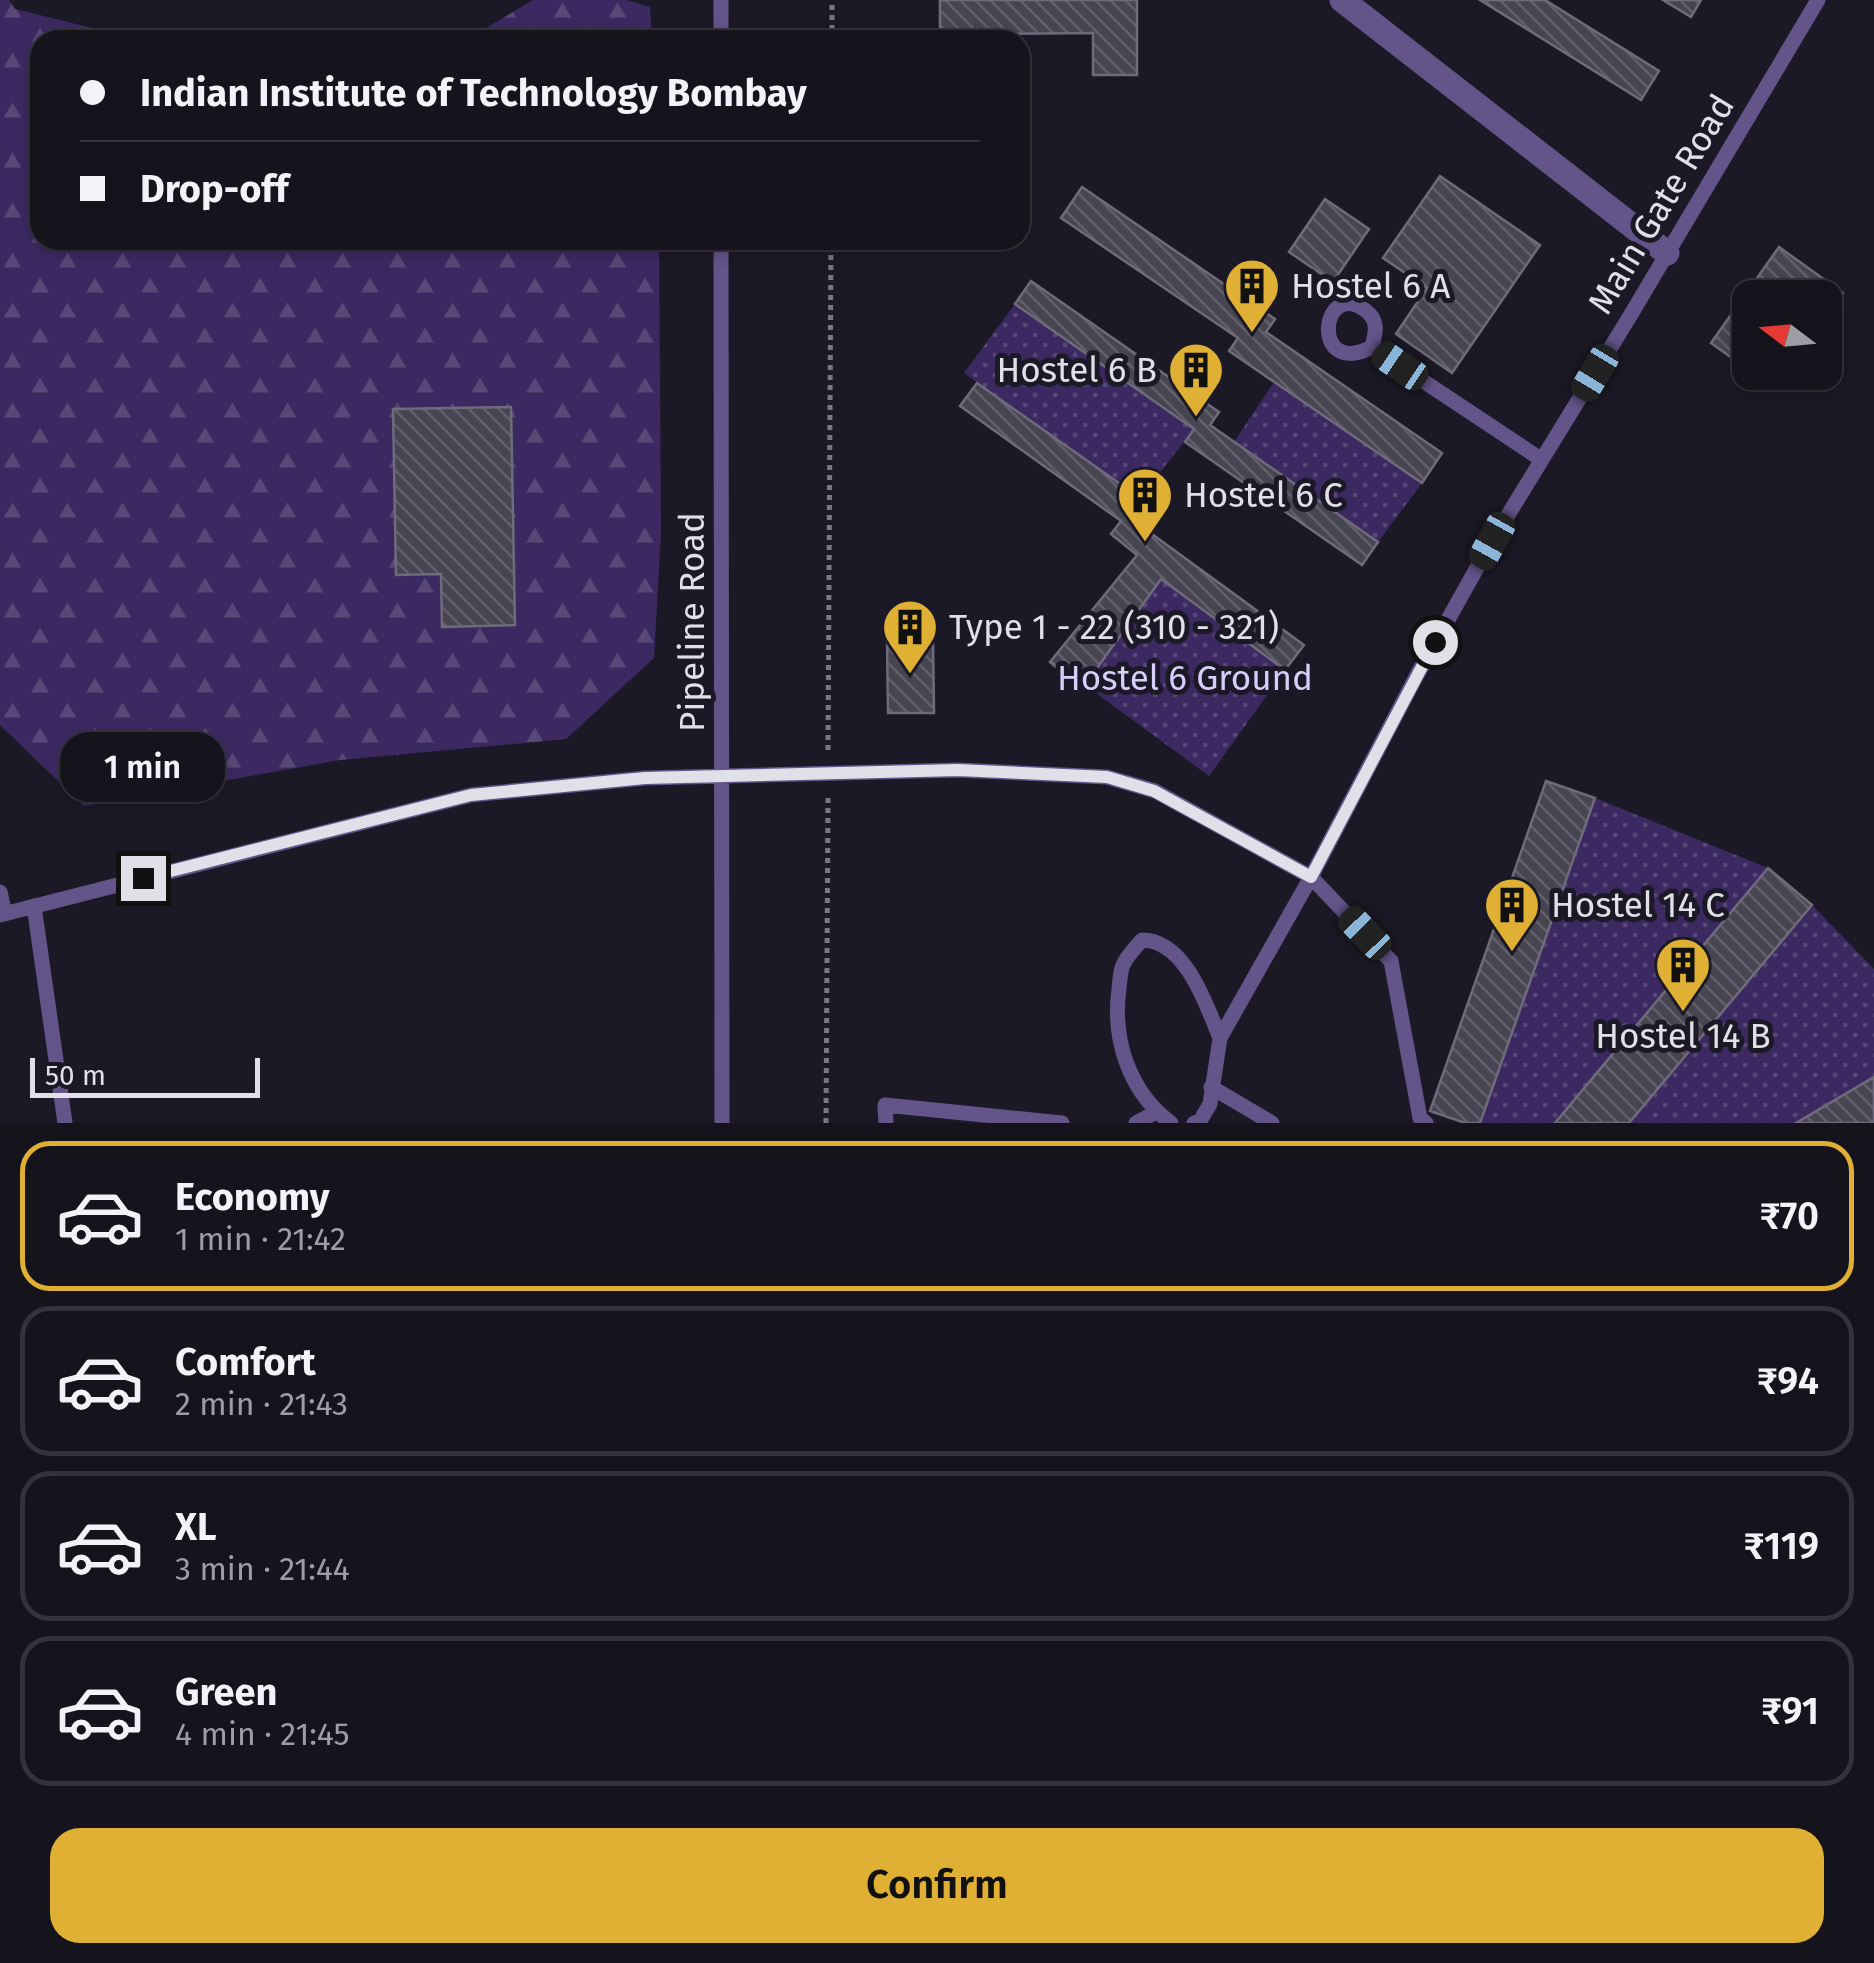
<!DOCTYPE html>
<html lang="en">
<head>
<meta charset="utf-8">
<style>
	:root { --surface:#15131c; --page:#1e1c25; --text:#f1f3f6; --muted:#9d9ea3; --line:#34323b; --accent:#e0b034 }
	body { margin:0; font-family:"Fira Sans",sans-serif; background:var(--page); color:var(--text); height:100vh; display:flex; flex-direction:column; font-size:38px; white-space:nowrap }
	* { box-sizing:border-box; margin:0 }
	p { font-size:32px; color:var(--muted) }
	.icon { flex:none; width:55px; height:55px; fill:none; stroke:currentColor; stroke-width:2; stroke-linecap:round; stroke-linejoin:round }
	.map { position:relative; height:1123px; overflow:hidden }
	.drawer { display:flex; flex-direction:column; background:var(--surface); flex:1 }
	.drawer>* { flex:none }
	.top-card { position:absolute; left:30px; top:30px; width:1000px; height:220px; border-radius:30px; box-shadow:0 5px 15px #0003,0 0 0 2px var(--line); display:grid; align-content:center; height:220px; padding:0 50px; background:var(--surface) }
	.needle { width:65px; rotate:286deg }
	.buttons { position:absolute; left:1732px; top:280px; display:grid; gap:20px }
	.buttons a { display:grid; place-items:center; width:110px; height:110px; border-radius:20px; background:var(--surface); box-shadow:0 5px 15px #0003,0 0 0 2px var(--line); font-size:50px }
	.scale { position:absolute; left:30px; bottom:25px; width:230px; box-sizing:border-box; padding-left:10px; border:5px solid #e1dfe7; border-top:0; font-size:28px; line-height:35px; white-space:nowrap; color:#e1dfe7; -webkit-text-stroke:8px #1c1926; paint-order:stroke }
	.end { position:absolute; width:45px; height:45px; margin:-22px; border:12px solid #e1dfe7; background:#111; box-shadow:0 0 0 5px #111 }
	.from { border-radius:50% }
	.bubble { position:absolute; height:70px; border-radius:30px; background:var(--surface); box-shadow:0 5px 15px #0003,0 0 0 2px var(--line); font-size:32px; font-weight:600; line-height:70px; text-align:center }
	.car { position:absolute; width:30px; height:60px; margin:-30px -15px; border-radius:12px; box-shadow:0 0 8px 2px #0007; background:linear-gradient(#222 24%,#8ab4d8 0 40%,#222 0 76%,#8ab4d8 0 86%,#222 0) }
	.top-card b { display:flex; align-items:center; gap:35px; height:95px; font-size:38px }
	.top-card b+b { border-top:2px solid var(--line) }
	.top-card i { width:25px; height:25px; background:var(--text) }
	ul { padding:18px 0 0; list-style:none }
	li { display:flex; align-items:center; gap:30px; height:150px; margin:0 20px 15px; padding:0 30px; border:5px solid var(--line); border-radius:30px }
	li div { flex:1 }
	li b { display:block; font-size:38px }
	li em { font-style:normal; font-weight:600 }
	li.current { border-color:var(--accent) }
	li>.icon { width:90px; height:90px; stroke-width:1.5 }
	.primary-button { display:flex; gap:20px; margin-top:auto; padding:20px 50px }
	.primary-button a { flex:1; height:115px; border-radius:30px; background:var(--accent); color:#111; font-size:40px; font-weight:600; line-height:115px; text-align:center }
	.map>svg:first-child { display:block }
</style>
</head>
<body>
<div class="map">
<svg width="1874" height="1123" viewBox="0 0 1874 1123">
	<defs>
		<pattern id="forest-firs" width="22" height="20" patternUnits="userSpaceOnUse" patternTransform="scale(2.5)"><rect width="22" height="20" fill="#3c2962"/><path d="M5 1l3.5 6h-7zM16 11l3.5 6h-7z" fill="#584878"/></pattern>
		<pattern id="park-dots" width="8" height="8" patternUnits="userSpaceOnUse" patternTransform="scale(2.5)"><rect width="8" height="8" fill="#3c2962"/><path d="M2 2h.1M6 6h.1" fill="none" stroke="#584878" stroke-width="1.8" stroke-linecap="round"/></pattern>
		<pattern id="building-back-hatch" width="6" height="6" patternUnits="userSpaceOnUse" patternTransform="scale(2.5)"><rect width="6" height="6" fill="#484553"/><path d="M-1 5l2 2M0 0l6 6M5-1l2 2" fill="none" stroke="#625f6c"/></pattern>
	</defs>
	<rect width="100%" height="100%" fill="#1c1926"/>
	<path fill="url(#forest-firs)" d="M0,0H9L15,9L141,40H40V240H659L661,533L654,658L566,739L340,760L84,806L0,725Z
		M533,0H626L650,7L652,40H466Z"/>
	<path fill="url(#park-dots)" d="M1015,304L1194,429L1140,498L964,373Z
		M1274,382L1422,483L1378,542L1234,442Z
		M1161,579L1285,670L1209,776L1085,685Z
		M1595,798L1768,868L1555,1123H1480Z
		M1812,905L1874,969V1077L1796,1123H1629Z"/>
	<path fill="url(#building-back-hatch)" stroke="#6f6b7b" stroke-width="2.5" d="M940,0H1137V75H1093V33L995,34V40H940Z
		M1480,0H1545L1659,71L1641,100Z
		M1663,0H1701L1691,17Z
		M1440,176L1540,245L1452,373L1396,334L1427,288L1383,258Z
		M1082,187L1275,319L1266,332L1442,453L1422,483L1229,351L1238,338L1061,218Z
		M1325,199L1369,229L1333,282L1289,252Z
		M1779,247L1843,293L1825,318V298H1750V371L1711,343Z
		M1031,281L1219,412L1210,425L1378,542L1362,565L1185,442L1194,429L1015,304Z
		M1751,372H1786L1775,389Z
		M977,383L1140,498L1152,510L1141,526L1304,645L1285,670L1161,579L1082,689L1050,662L1137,555L1111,534L1121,521L960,406Z
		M511,407L515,625L442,627L441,574L396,575L393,409Z
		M887,639H933L934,713H888Z
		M1546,781L1595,798L1480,1123H1465L1430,1111Z
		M1768,868L1812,905L1629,1123H1555Z
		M1874,1077V1123H1796Z"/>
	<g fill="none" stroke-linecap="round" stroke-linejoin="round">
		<path stroke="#7a7782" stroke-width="5" stroke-dasharray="5 5" stroke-linecap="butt" d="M832,40V0
			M828,750L831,240
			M826,1123L828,796"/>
		<path stroke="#635489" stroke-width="15" d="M721,0V40
			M721,240L722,1123
			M1372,347C1376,332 1379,320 1365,310C1320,278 1310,379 1372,347L1542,460
			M0,892L5,914
			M34,906L65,1123
			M0,915L471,795L645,778L958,770L1107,777L1155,791L1311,877L1391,961L1420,1118L1426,1123
			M1211,1087L1272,1123
			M886,1123L885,1105L1062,1123
			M1136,1123L1156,1112
			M1171,1123C1129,1092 1112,1039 1119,989C1120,981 1120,972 1123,965C1127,956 1136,947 1142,940C1185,940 1206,1004 1220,1038
			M1194,1123L1200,1121L1210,1104L1220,1038L1311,877L1417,675L1492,541L1630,316L1818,0"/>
		<path stroke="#635489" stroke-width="25" d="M1342,0L1667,253"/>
	</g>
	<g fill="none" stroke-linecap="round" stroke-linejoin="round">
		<path stroke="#e1dfe7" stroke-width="12" d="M143,878L471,795L645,778L958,770L1107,777L1154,791L1311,877L1435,642"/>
	</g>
	<defs>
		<g id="building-pin" transform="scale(2.875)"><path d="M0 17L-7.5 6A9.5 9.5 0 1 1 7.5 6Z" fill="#e0b034" stroke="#1c1926"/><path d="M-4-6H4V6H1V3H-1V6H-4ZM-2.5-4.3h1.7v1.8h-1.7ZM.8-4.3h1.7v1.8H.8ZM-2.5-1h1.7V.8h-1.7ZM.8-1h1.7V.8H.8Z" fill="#111"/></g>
	</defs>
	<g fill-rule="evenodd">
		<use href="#building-pin" x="1252" y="286"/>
		<use href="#building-pin" x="1196" y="370"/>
		<use href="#building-pin" x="1145" y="495"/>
		<use href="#building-pin" x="910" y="627"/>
		<use href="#building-pin" x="1512" y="905"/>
		<use href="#building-pin" x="1683" y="965"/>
	</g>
	<g text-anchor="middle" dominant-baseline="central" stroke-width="10" stroke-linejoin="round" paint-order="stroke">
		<g font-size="35" fill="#e1dfe7" stroke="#1c1926">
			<text transform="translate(1661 204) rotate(-59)">Main Gate Road</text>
			<text transform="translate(692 622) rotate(-90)">Pipeline Road</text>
		</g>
		<g font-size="35" fill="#e1dfe7" stroke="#1c1926" text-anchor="start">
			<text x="1291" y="286">Hostel 6 A</text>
			<text x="1157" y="370" text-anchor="end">Hostel 6 B</text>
			<text x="1184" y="495">Hostel 6 C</text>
			<text x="949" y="627">Type 1 - 22 (310 - 321)</text>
			<text x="1551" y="905">Hostel 14 C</text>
			<text x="1683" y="1036" text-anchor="middle">Hostel 14 B</text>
		</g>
		<g font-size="35" fill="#d9cefb" stroke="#1c1926">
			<text x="1185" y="678">Hostel 6 Ground</text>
		</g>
	</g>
</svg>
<div class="buttons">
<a><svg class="needle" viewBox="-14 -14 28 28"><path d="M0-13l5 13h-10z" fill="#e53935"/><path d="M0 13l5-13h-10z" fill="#9d9ea3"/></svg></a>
</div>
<div class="scale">50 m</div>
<i class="end from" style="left:1435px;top:642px"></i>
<i class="end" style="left:143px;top:878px"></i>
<div class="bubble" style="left:60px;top:732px;width:165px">1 min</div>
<i class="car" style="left:1400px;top:366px;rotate:304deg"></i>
<i class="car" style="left:1595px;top:373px;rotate:211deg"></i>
<i class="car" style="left:1492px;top:541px;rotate:209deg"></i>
<i class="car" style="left:1365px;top:933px;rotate:316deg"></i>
<div class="top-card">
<b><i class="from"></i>Indian Institute of Technology Bombay</b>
<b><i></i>Drop-off</b>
</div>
</div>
<section class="drawer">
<ul>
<li class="current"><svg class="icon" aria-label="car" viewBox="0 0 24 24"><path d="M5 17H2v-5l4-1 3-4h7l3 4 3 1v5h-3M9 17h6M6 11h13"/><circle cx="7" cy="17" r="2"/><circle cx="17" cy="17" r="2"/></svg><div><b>Economy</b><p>1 min · 21:42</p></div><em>₹70</em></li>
<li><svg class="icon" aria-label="car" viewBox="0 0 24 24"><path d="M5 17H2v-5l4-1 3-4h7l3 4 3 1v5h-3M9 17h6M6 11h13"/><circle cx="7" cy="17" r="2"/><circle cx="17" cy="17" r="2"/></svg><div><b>Comfort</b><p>2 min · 21:43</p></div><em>₹94</em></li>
<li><svg class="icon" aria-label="car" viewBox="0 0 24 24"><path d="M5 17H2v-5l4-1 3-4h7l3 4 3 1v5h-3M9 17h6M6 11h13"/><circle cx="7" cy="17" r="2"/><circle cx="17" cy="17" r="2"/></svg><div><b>XL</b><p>3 min · 21:44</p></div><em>₹119</em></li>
<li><svg class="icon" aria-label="car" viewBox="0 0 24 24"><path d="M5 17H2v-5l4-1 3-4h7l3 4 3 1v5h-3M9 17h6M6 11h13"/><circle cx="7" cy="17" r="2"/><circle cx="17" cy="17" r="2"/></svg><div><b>Green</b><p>4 min · 21:45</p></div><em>₹91</em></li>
</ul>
<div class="primary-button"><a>Confirm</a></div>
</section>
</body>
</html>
